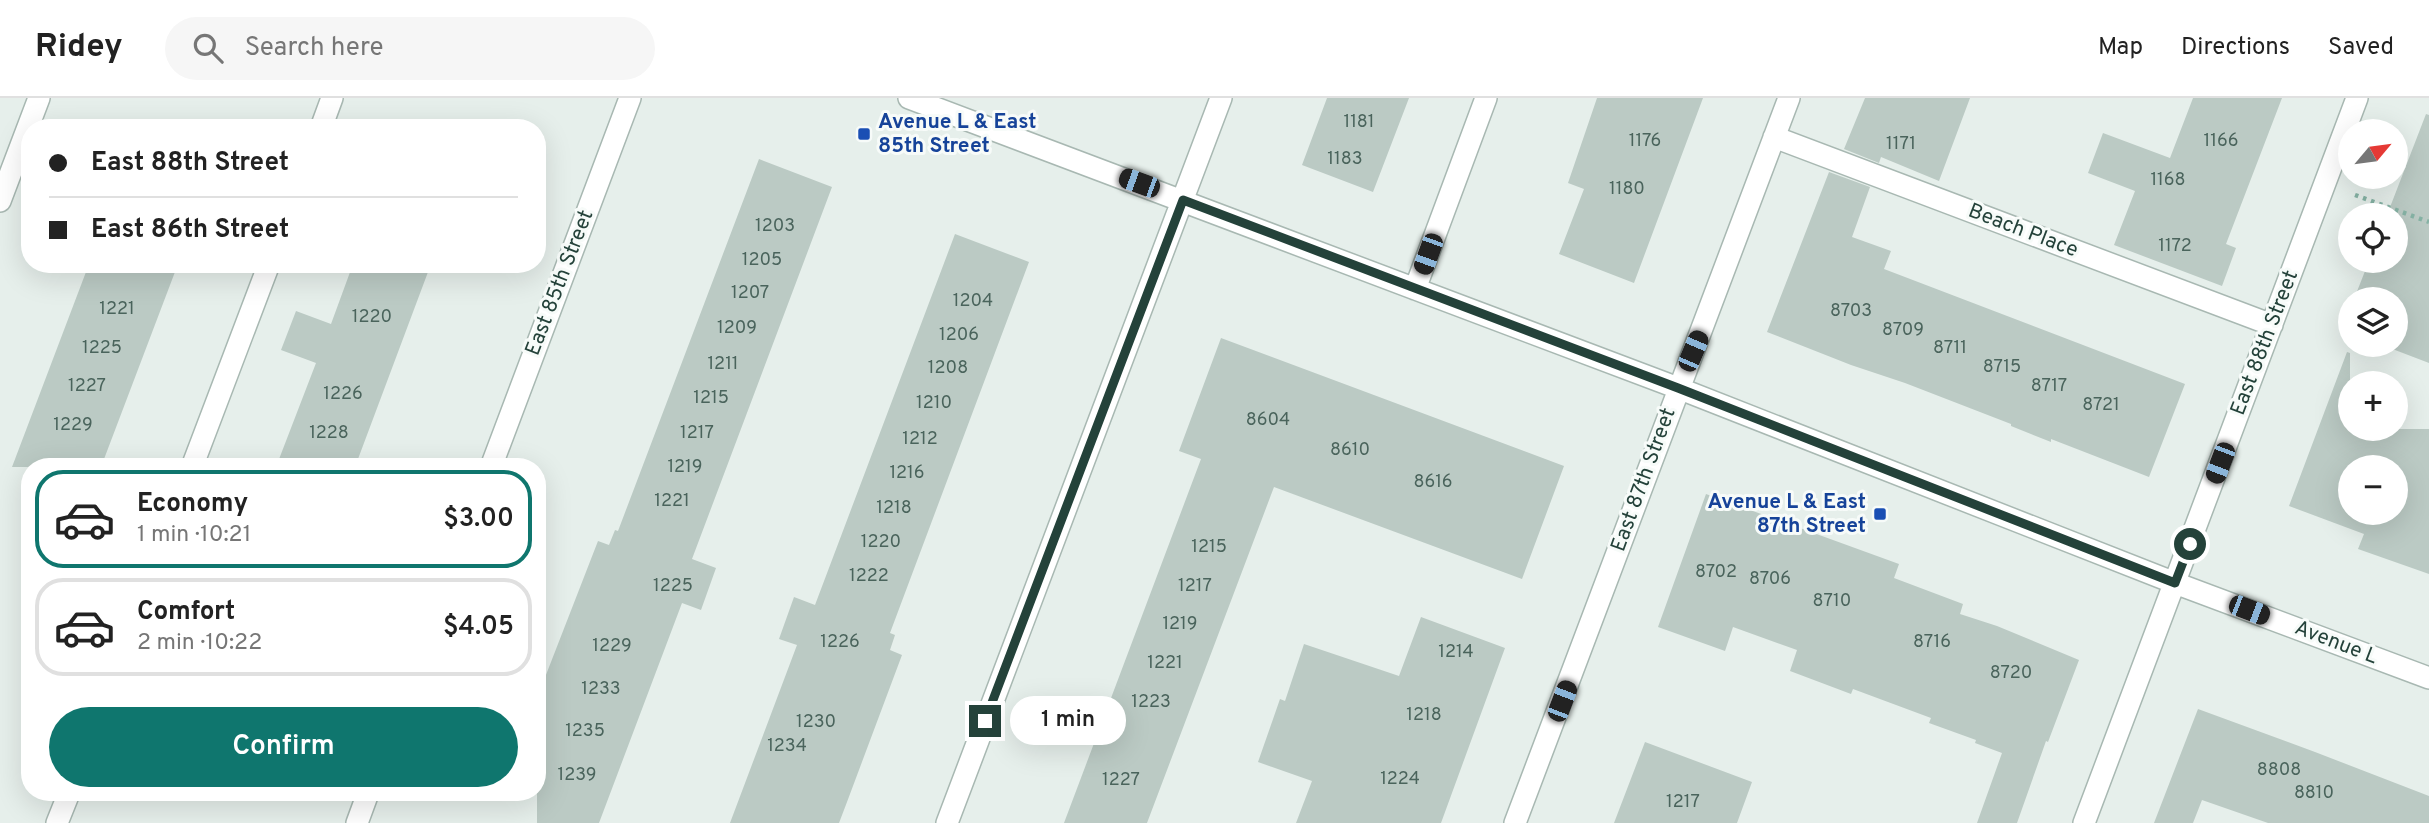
<!DOCTYPE html>
<html lang="en">
<head>
<meta charset="utf-8">
<style>
	:root { --surface:#fff; --page:#f6f6f6; --text:#222; --muted:#767676; --line:#e0e0e0; --accent:#0f766e }
	body { margin:0; font-family:Overpass,sans-serif; background:var(--page); color:var(--text); height:100vh; display:flex; flex-direction:column; font-size:26px; white-space:nowrap }
	* { box-sizing:border-box; margin:0 }
	p { font-size:23px; color:var(--muted) }
	.icon { flex:none; width:38px; height:38px; fill:none; stroke:currentColor; stroke-width:2; stroke-linecap:round; stroke-linejoin:round }
	.map { position:relative; flex:1; overflow:hidden }
	.details { position:absolute; left:21px; top:360px; width:525px; height:343px; display:flex; flex-direction:column; background:var(--surface); border-radius:28px; box-shadow:0 7px 28px #0002 }
	.details>* { flex:none }
	.guide { position:absolute; left:21px; top:21px; width:525px; height:154px; border-radius:28px; box-shadow:0 7px 28px #0002; display:grid; align-content:center; height:154px; padding:0 28px; background:var(--surface) }
	.needle { width:46px; rotate:61deg }
	.buttons { position:absolute; left:2338px; top:21px; display:grid; gap:14px }
	.buttons a { display:grid; place-items:center; width:70px; height:70px; border-radius:50%; background:var(--surface); box-shadow:0 7px 28px #0002; font-size:35px }
	.end { position:absolute; width:32px; height:32px; margin:-16px; border:9px solid #24423a; background:#fff; box-shadow:0 0 0 4px #fff }
	.from { border-radius:50% }
	.bubble { position:absolute; height:49px; border-radius:24px; background:var(--surface); box-shadow:0 7px 28px #0002; font-size:23px; font-weight:600; line-height:49px; text-align:center }
	.car { position:absolute; width:21px; height:42px; margin:-21px -10px; border-radius:9px; box-shadow:0 0 5px 2px #0007; background:linear-gradient(#222 24%,#8ab4d8 0 40%,#222 0 76%,#8ab4d8 0 86%,#222 0) }
	.guide b { display:flex; align-items:center; gap:24px; height:66px; font-size:26px }
	.guide b+b { border-top:2px solid var(--line) }
	.guide i { width:18px; height:18px; background:var(--text) }
	ul { padding:12px 0 0; list-style:none }
	li { display:flex; align-items:center; gap:21px; height:98px; margin:0 14px 10px; padding:0 14px; border:4px solid var(--line); border-radius:28px }
	li div { flex:1 }
	li b { display:block; font-size:26px }
	li em { font-style:normal; font-weight:600 }
	li.selected { border-color:var(--accent) }
	li>.icon { width:63px; height:63px; stroke-width:1.5 }
	.button { display:flex; gap:14px; margin-top:auto; padding:14px 28px }
	.button a { flex:1; height:80px; border-radius:42px; background:var(--accent); color:#fff; font-size:28px; font-weight:600; line-height:80px; text-align:center }
	header { display:flex; align-items:center; gap:42px; box-sizing:border-box; height:98px; padding:0 35px; background:var(--surface); border-bottom:2px solid var(--line) }
	header strong { font-size:33px }
	nav { display:flex; gap:38px; margin-inline-start:auto; font-size:24px }
	.search { width:490px; height:63px; background:var(--page); display:flex; align-items:center; gap:18px; box-sizing:border-box; padding:0 24px; border-radius:38px; color:var(--muted); font-size:26px }
	.map>svg:first-child { display:block }
</style>
</head>
<body>
<header>
<strong>Ridey</strong>
<div class="search"><svg class="icon" aria-label="search" viewBox="0 0 24 24"><circle cx="10" cy="10" r="6"/><path d="M15 15l6 6"/></svg>Search here</div>
<nav><a>Map</a><a>Directions</a><a>Saved</a></nav>
</header>
<div class="map">
<svg width="2429" height="725" viewBox="0 0 2429 725">
	<rect width="100%" height="100%" fill="#e6efeb"/>
	<path fill="#bbcac4" fill-rule="evenodd" d="M1327,0H1409L1373,94L1302,67Z
		M1597,0H1703L1634,185L1559,156L1584,91L1568,85Z
		M1865,0H1970L1939,83L1881,59L1879,65L1844,51Z
		M2193,0H2282L2226,146L2236,150L2222,188L2114,147L2135,93L2088,75L2103,35L2170,60Z
		M2426,16L2429,17V265L2382,247H2396V201H2354L2369,163H2396V117H2387Z
		M759,61L832,89L692,461L716,470L701,512L682,505L599,725H537V600L598,443L609,447L615,432L618,433Z
		M1829,74L1870,89L1852,139L1891,153L1884,171L2185,286L2149,379L2051,341V344L2011,328V326L1905,285L1851,267L1767,234Z
		M955,136L1029,164L890,535L895,537L890,552L902,557L847,704L839,725H730L797,547L779,541L794,499L815,507Z
		M89,166H178L101,369H12Z
		M353,166H431L355,369H276L316,265L281,252L296,213L331,226Z
		M1221,240L1564,368L1522,481L1274,389L1147,725H1064L1201,361L1179,353Z
		M2347,254L2350,255V331H2429V476L2358,451L2364,436L2289,408ZM2350,369H2396V415H2350Z
		M1706,396L1899,466L1894,480L1963,506L1960,516L1997,528L2079,562L2048,644L2046,643L2017,725H1977L2002,655L1975,645L1976,642L1929,625L1931,620L1853,591L1851,596L1790,573L1797,552L1733,529L1725,553L1658,529Z
		M1421,519L1505,550L1441,725H1296L1312,683L1258,664L1280,601L1285,603L1304,546L1399,578Z
		M2198,611L2315,654L2429,698V725H2268L2202,702L2193,725H2154Z
		M1645,644L1752,684L1737,725H1614Z"/>
	<g fill="none" stroke-linecap="round" stroke-linejoin="round">
		<g stroke="#a8b8b2" stroke-width="24">
			<path id="minor" d="M909,0L1678,290L2175,485L2429,580
				M321,30L332,0
				M1774,39L2272,227
				M0,103L39,0
				M1415,191L1486,0
				M192,369L269,166
				M491,369L630,0
				M57,725L69,695
				M357,725L368,695
				M947,725L1221,0
				M1515,725L1789,0
				M2084,725L2357,0"/>
		</g>
		<path stroke="#86b3a5" stroke-width="4.5" stroke-dasharray="3.5 5" stroke-linecap="butt" d="M2355,97L2429,124"/>
		<use href="#minor" stroke="#fff" stroke-width="21"/>
	</g>
	<g fill="none" stroke-linecap="round" stroke-linejoin="round">
		<path stroke="#24423a" stroke-width="9" d="M985,623L1183,102L1678,290L2175,485L2190,446"/>
	</g>
	<g fill="#1a4fb4" stroke="#f7fbf9" stroke-width="2.5">
		<rect x="857" y="29" width="14" height="14" rx="3.5"/>
		<rect x="1873" y="409" width="14" height="14" rx="3.5"/>
	</g>
	<g text-anchor="middle" dominant-baseline="central" stroke-width="6" stroke-linejoin="round" paint-order="stroke">
		<g font-size="18" fill="#4a645c">
			<text x="1359" y="24">1181</text>
			<text x="1645" y="43">1176</text>
			<text x="2221" y="43">1166</text>
			<text x="1901" y="46">1171</text>
			<text x="1345" y="61">1183</text>
			<text x="2168" y="82">1168</text>
			<text x="1627" y="91">1180</text>
			<text x="775" y="128">1203</text>
			<text x="2175" y="148">1172</text>
			<text x="762" y="162">1205</text>
			<text x="750" y="195">1207</text>
			<text x="973" y="203">1204</text>
			<text x="117" y="211">1221</text>
			<text x="1851" y="213">8703</text>
			<text x="372" y="219">1220</text>
			<text x="737" y="230">1209</text>
			<text x="1903" y="232">8709</text>
			<text x="959" y="237">1206</text>
			<text x="102" y="250">1225</text>
			<text x="1950" y="250">8711</text>
			<text x="723" y="266">1211</text>
			<text x="2002" y="269">8715</text>
			<text x="948" y="270">1208</text>
			<text x="87" y="288">1227</text>
			<text x="2049" y="288">8717</text>
			<text x="343" y="296">1226</text>
			<text x="711" y="300">1215</text>
			<text x="934" y="305">1210</text>
			<text x="2101" y="307">8721</text>
			<text x="1268" y="322">8604</text>
			<text x="73" y="327">1229</text>
			<text x="329" y="335">1228</text>
			<text x="697" y="335">1217</text>
			<text x="920" y="341">1212</text>
			<text x="1350" y="352">8610</text>
			<text x="685" y="369">1219</text>
			<text x="907" y="375">1216</text>
			<text x="1433" y="384">8616</text>
			<text x="672" y="403">1221</text>
			<text x="894" y="410">1218</text>
			<text x="881" y="444">1220</text>
			<text x="1209" y="449">1215</text>
			<text x="1716" y="474">8702</text>
			<text x="869" y="478">1222</text>
			<text x="1770" y="481">8706</text>
			<text x="673" y="488">1225</text>
			<text x="1195" y="488">1217</text>
			<text x="1832" y="503">8710</text>
			<text x="1180" y="526">1219</text>
			<text x="840" y="544">1226</text>
			<text x="1932" y="544">8716</text>
			<text x="612" y="548">1229</text>
			<text x="1456" y="554">1214</text>
			<text x="1165" y="565">1221</text>
			<text x="2011" y="575">8720</text>
			<text x="601" y="591">1233</text>
			<text x="1151" y="604">1223</text>
			<text x="1424" y="617">1218</text>
			<text x="816" y="624">1230</text>
			<text x="585" y="633">1235</text>
			<text x="787" y="648">1234</text>
			<text x="2279" y="672">8808</text>
			<text x="577" y="677">1239</text>
			<text x="1400" y="681">1224</text>
			<text x="1121" y="682">1227</text>
			<text x="2314" y="695">8810</text>
			<text x="1683" y="704">1217</text>
		</g>
		<g font-size="21" font-weight="bold" fill="#164399" stroke="#f7fbf9" text-anchor="start">
			<text x="878" y="24">Avenue L &amp; East<tspan x="878" dy="24">85th Street</tspan></text>
			<text x="1866" y="404" text-anchor="end">Avenue L &amp; East<tspan x="1866" dy="24">87th Street</tspan></text>
		</g>
		<g font-size="21" fill="#24423a" stroke="#f7fbf9">
			<text transform="translate(2023 133) rotate(21)">Beach Place</text>
			<text transform="translate(560 185) rotate(-69)">East 85th Street</text>
			<text transform="translate(2265 245) rotate(-69)">East 88th Street</text>
			<text transform="translate(1644 382) rotate(-70)">East 87th Street</text>
			<text transform="translate(2336 545) rotate(21)">Avenue L</text>
		</g>
	</g>
</svg>
<div class="buttons">
<a><svg class="needle" viewBox="-14 -14 28 28"><path d="M0-13l5 13h-10z" fill="#e53935"/><path d="M0 13l5-13h-10z" fill="#767676"/></svg></a>
<a><svg class="icon" aria-label="locate" viewBox="0 0 24 24"><circle cx="12" cy="12" r="6"/><path d="M12 2v4M12 18v4M2 12h4M18 12h4"/></svg></a>
<a><svg class="icon" aria-label="layers" viewBox="0 0 24 24"><path d="M12 4l9 5-9 5-9-5zM3 14l9 5 9-5"/></svg></a>
<a>+</a>
<a>−</a>
</div>
<i class="end from" style="left:2190px;top:446px"></i>
<i class="end" style="left:985px;top:623px"></i>
<div class="bubble" style="left:1010px;top:598px;width:116px">1 min</div>
<i class="car" style="left:1139px;top:85px;rotate:290deg"></i>
<i class="car" style="left:1428px;top:156px;rotate:200deg"></i>
<i class="car" style="left:1693px;top:253px;rotate:23deg"></i>
<i class="car" style="left:2220px;top:365px;rotate:201deg"></i>
<i class="car" style="left:2249px;top:512px;rotate:111deg"></i>
<i class="car" style="left:1562px;top:603px;rotate:21deg"></i>
<div class="guide">
<b><i class="from"></i>East 88th Street</b>
<b><i></i>East 86th Street</b>
</div>
<section class="details">
<ul>
<li class="selected"><svg class="icon" aria-label="car" viewBox="0 0 24 24"><path d="M5 17H2v-5l4-1 3-4h7l3 4 3 1v5h-3M9 17h6M6 11h13"/><circle cx="7" cy="17" r="2"/><circle cx="17" cy="17" r="2"/></svg><div><b>Economy</b><p>1 min · 10:21</p></div><em>$3.00</em></li>
<li><svg class="icon" aria-label="car" viewBox="0 0 24 24"><path d="M5 17H2v-5l4-1 3-4h7l3 4 3 1v5h-3M9 17h6M6 11h13"/><circle cx="7" cy="17" r="2"/><circle cx="17" cy="17" r="2"/></svg><div><b>Comfort</b><p>2 min · 10:22</p></div><em>$4.05</em></li>
</ul>
<div class="button"><a>Confirm</a></div>
</section>
</div>
</body>
</html>
